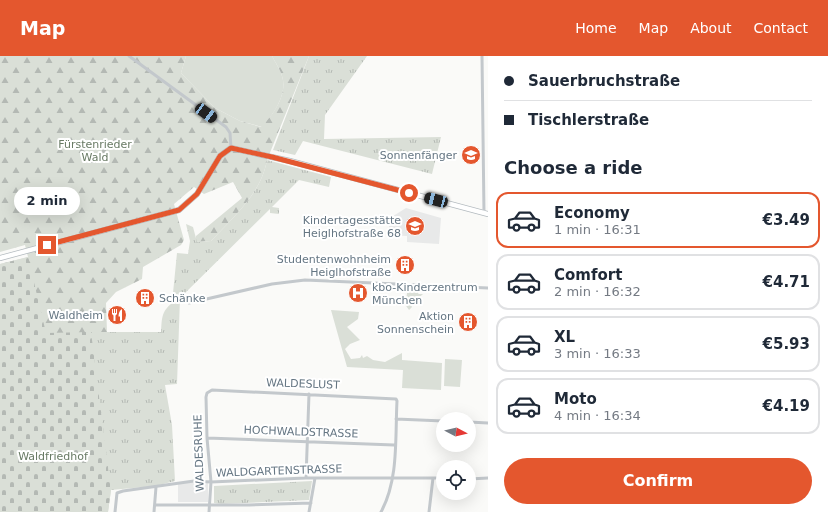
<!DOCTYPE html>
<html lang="en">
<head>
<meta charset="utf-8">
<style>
	:root { --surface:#fff; --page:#f2f2f3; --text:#1f2937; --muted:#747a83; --line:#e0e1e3; --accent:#e4572e }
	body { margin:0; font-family:"DejaVu Sans",sans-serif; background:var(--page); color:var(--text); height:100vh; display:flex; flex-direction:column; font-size:15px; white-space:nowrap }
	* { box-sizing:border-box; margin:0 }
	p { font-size:13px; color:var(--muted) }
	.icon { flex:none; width:22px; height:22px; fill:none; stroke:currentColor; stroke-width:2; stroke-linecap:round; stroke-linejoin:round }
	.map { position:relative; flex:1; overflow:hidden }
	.drawer { display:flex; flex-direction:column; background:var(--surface); width:340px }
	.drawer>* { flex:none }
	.banner { display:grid; align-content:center; height:88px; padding:0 16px; background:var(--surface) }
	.needle { width:26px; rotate:97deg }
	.controls { position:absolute; left:436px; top:356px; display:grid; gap:8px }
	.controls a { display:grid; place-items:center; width:40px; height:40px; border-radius:50%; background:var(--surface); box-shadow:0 4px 16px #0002; font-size:20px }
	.end { position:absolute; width:18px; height:18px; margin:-9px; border:5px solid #e4572e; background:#fff; box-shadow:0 0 0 2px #fff }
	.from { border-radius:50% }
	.bubble { position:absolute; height:28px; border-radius:14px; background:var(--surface); box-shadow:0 4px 16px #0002; font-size:13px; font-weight:800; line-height:28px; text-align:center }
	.car { position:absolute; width:12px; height:24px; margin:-12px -6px; border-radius:5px; box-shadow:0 0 3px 1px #0007; background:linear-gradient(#222 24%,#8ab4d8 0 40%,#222 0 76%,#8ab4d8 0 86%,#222 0) }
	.banner b { display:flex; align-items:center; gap:14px; height:38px; font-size:15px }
	.banner b+b { border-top:1px solid var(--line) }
	.banner i { width:10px; height:10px; background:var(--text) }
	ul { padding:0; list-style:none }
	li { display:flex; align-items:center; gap:12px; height:56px; margin:0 8px 6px; padding:0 8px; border:2px solid var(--line); border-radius:12px }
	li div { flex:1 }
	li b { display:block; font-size:15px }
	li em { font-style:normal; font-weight:800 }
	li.current { border-color:var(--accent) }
	li>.icon { width:36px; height:36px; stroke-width:1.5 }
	h2 { padding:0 16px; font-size:18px; line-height:48px }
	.primary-button { display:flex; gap:8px; margin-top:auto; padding:8px 16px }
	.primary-button a { flex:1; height:46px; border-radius:24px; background:var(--accent); color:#fff; font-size:16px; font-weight:800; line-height:46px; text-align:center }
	header { display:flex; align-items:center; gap:24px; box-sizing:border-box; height:56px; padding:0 20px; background:var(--accent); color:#fff }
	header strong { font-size:19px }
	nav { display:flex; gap:22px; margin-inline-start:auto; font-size:14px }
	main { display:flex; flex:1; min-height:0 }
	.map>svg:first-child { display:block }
</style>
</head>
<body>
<header>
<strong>Map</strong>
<nav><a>Home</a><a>Map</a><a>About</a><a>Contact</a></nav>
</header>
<main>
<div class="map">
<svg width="488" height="456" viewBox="0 0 488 456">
	<defs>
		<pattern id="forest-firs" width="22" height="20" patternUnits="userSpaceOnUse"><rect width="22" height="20" fill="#dadfd7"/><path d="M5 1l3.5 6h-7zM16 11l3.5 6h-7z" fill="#b4b9b4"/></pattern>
		<pattern id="cemetery-stones" width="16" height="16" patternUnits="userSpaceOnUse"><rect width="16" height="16" fill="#dadfd7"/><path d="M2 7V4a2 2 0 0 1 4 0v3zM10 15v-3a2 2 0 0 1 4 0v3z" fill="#b4b9b4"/></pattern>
		<pattern id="park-tufts" width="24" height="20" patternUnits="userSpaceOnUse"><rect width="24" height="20" fill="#dadfd7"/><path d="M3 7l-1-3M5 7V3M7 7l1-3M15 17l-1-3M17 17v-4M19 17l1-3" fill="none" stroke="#b4b9b4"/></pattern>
	</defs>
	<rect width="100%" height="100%" fill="#fafaf8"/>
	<path fill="#e8e9e9" d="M406,152L441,162L439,188L407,186V180L388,179L390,162Z
		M194,426L208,427V446H178V427Z"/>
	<path fill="#dadfd7" d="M186,0H272C275,6 280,13 282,20C288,38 273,59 262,71L240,65L215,52L181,17Z
		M407,232L421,233L418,238H423L411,249L412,251L409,254L404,247H406L407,237L404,236L405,234Z
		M331,254L359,256L358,263L347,271L360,284L350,288L345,293L351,303L360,302L362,299L363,302L367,300L373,304L385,306L402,297V304L442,307L441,334L402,332L403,314L347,311Z
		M445,303L462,304L460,331L444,330Z"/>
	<path fill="url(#forest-firs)" d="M0,0H186L181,17L215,52L240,65L261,71C273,59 288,38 282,20C280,13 275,6 272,0H309L267,104C261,138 233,161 211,185L196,186V180L242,142L233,126L204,138L194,131L174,148L184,184L181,189L143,211L142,223L116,236L106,247L107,276H117L120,431L111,434L108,456H0V208L28,201L25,189L0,196Z"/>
	<path fill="url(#cemetery-stones)" d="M28,201L46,277L91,276L111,434L108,456H0V208Z"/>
	<path fill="url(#park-tufts)" d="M309,0H367L325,59L324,83L441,81L432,118L303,85L295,99L273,94Z
		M267,104L331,121L329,131L299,124L272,151L279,152V158L270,157V153L180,242L177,328L165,329L172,369L175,425L155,430L111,434L91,276H161C162,263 161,256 172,247L177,197L188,198L190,185L186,168L193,171L197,186L211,185C233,161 261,138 267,104Z
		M312,425L309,444L221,448L214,447V430Z"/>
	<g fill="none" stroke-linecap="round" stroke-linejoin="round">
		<g stroke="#b3babf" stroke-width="6">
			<path id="secondary" d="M0,202L179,154L197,138L220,100L231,92L290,105L488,158"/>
		</g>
		<path stroke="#c3c8cc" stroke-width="3" d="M129,0L226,71L230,77L231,92
			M482,0L484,157
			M189,247L272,228L305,224L488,232
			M396,363L443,365
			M469,366L488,367
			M207,382L394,389
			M306,422L309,338
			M469,423L488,422
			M155,449H249L311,447
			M115,456L117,437L123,435L194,425L211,426L306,422H443
			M154,456L156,431
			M209,456L211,426L207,382L206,341L207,337L212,334L396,343L397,345C395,381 399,423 381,456
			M309,456L315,422
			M429,456L433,422"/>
		<use href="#secondary" stroke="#fff" stroke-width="4.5"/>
	</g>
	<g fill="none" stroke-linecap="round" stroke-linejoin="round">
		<path stroke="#e4572e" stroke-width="5" d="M47,189L179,154L197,138L220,100L231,92L272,101L409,137"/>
	</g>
	<defs>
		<g id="school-disc" transform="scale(1)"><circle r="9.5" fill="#e4572e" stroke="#fff"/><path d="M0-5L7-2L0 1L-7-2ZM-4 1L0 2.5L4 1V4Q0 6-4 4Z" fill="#fff"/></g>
		<g id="building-disc" transform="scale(1)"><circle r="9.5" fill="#e4572e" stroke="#fff"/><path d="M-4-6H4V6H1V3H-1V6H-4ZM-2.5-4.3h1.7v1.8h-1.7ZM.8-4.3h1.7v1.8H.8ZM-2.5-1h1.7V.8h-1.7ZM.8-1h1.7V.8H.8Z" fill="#fff"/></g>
		<g id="hospital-disc" transform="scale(1)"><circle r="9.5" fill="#e4572e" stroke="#fff"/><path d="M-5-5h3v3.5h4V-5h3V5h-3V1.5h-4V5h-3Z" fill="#fff"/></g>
		<g id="restaurant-disc" transform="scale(1)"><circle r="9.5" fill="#e4572e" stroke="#fff"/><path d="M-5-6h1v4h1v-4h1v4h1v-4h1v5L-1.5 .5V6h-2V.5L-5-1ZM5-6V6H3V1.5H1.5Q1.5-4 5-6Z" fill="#fff"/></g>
	</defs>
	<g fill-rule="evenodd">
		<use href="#school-disc" x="471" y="99"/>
		<use href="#school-disc" x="415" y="170"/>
		<use href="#building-disc" x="405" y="209"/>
		<use href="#hospital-disc" x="358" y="237"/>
		<use href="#building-disc" x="145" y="242"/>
		<use href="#restaurant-disc" x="117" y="259"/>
		<use href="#building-disc" x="468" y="266"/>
	</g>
	<g text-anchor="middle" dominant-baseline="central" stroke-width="4" stroke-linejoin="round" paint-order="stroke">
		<g font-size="11" fill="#687a64" stroke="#fff">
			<text x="95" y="88">Fürstenrieder<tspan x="95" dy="13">Wald</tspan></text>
			<text x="53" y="400">Waldfriedhof</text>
		</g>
		<g font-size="11" fill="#657683" stroke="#fff" text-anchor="end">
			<text x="457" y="99">Sonnenfänger</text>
			<text x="401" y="164">Kindertagesstätte<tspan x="401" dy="13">Heiglhofstraße 68</tspan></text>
			<text x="391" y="203">Studentenwohnheim<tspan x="391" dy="13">Heiglhofstraße</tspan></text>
			<text x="372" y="231" text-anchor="start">kbo-Kinderzentrum<tspan x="372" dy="13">München</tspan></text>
			<text x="159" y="242" text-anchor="start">Schänke</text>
			<text x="103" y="259">Waldheim</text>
			<text x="454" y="260">Aktion<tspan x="454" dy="13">Sonnenschein</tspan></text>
		</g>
		<g font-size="11" fill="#657683" stroke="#fff">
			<text transform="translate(303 328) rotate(2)">WALDESLUST</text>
			<text transform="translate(301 376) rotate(2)">HOCHWALDSTRASSE</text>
			<text transform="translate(199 397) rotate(-92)">WALDESRUHE</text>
			<text transform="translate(279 415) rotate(-2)">WALDGARTENSTRASSE</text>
		</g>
	</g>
</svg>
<div class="controls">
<a><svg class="needle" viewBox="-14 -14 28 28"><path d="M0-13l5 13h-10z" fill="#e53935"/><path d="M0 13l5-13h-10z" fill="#747a83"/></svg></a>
<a><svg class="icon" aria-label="locate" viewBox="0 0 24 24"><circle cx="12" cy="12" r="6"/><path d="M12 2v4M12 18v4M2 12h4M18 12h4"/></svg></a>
</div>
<i class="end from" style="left:409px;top:137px"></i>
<i class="end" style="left:47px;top:189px"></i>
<div class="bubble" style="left:14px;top:131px;width:66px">2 min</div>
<i class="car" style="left:206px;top:57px;rotate:126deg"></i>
<i class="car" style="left:436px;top:144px;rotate:285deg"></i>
</div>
<section class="drawer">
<div class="banner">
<b><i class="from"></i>Sauerbruchstraße</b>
<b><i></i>Tischlerstraße</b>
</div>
<h2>Choose a ride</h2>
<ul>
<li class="current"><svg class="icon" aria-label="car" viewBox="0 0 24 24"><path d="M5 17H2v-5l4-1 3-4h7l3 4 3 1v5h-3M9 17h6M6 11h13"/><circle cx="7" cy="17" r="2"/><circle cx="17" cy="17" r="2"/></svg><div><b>Economy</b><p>1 min · 16:31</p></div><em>€3.49</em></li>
<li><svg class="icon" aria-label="car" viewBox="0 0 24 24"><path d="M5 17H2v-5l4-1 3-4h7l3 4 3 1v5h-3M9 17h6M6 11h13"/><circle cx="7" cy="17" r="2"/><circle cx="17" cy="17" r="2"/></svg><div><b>Comfort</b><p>2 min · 16:32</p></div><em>€4.71</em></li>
<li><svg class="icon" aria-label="car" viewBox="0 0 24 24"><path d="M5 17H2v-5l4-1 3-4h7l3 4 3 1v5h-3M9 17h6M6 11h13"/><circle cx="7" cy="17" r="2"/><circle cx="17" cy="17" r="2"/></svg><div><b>XL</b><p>3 min · 16:33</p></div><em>€5.93</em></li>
<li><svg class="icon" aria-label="car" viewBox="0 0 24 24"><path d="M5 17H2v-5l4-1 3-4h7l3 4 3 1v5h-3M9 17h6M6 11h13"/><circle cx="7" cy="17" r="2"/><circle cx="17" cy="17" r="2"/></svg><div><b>Moto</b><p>4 min · 16:34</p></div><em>€4.19</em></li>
</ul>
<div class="primary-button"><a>Confirm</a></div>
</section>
</main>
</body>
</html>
